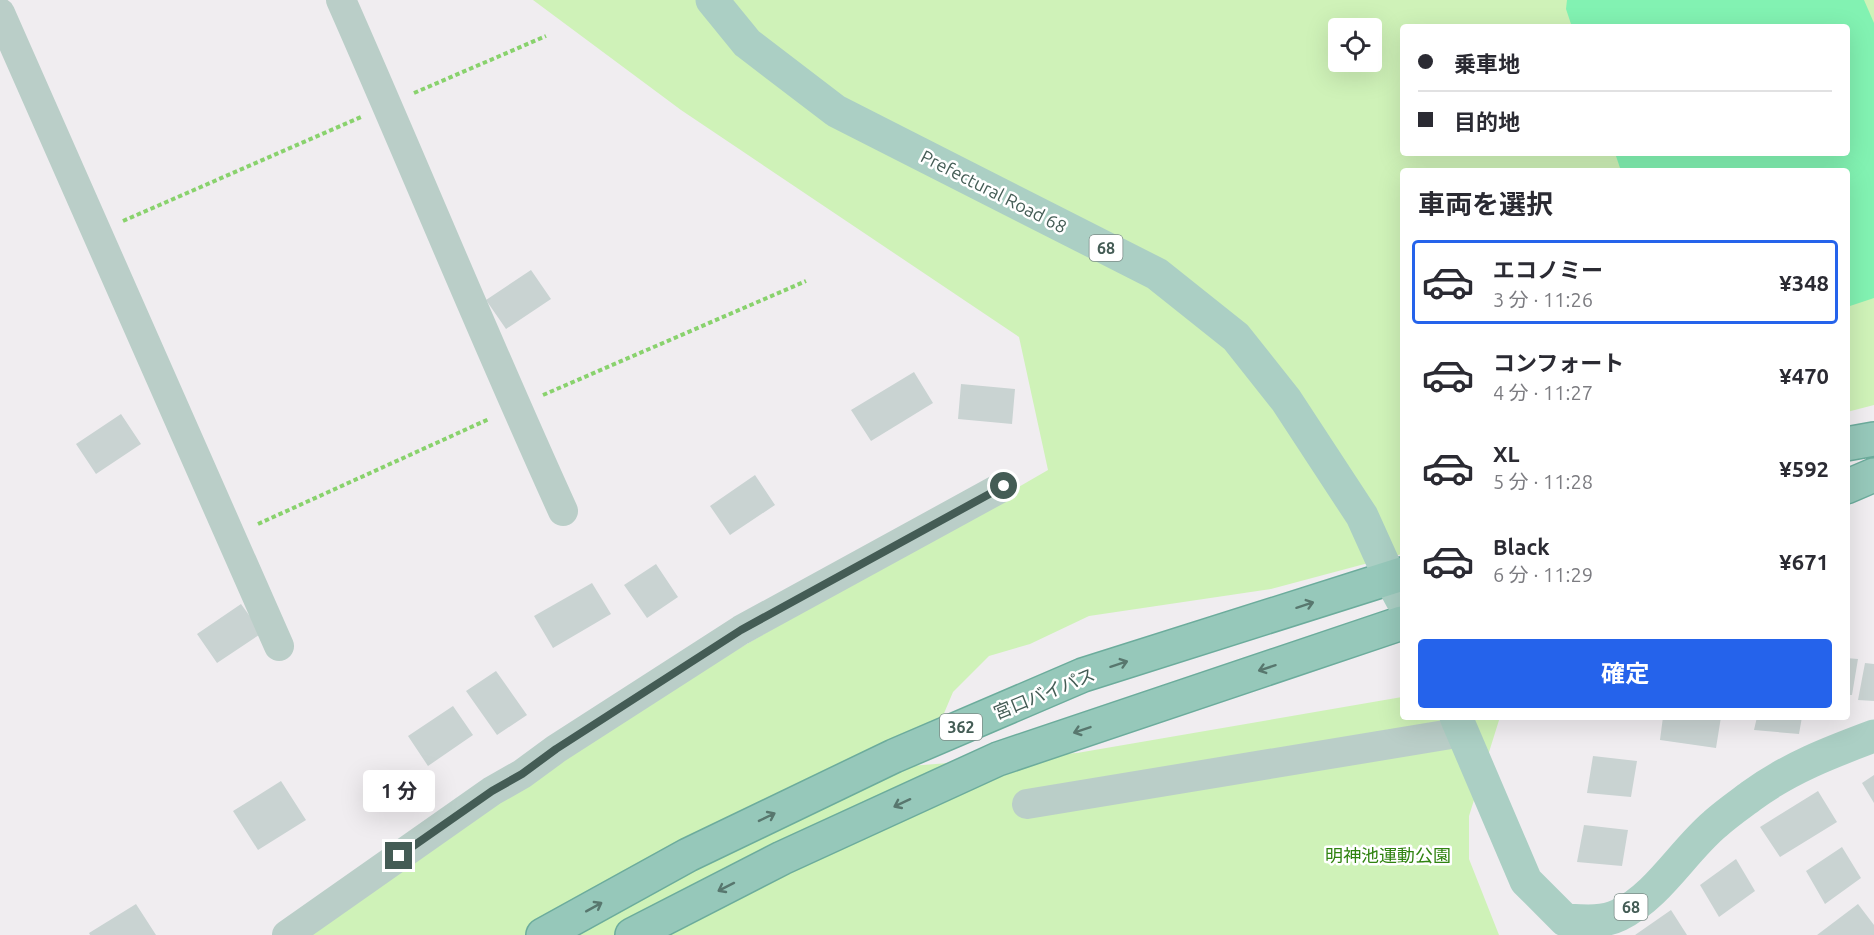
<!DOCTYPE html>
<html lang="ja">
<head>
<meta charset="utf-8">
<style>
	:root { --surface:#fff; --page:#f2f2f3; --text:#2b2b33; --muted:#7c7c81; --line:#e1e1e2; --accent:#2563eb }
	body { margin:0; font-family:Ubuntu,"Noto Sans JP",sans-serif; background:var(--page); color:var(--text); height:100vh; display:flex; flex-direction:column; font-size:22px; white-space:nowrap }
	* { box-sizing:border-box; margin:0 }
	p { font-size:20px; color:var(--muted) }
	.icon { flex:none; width:33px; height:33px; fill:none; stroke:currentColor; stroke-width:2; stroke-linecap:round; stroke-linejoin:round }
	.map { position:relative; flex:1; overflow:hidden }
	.side { position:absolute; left:1400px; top:168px; width:450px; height:552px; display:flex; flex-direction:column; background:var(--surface); border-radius:6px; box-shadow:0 6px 24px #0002 }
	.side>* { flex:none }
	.hud { position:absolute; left:1400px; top:24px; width:450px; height:132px; border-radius:6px; box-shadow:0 6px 24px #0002; display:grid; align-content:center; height:132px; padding:0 18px; background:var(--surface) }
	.controls { position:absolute; left:1328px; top:18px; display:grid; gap:12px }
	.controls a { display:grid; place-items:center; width:54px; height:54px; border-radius:6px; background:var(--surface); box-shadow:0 6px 24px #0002; font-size:30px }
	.end { position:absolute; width:27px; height:27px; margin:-14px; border:8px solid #445c55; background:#fff; box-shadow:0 0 0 3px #fff }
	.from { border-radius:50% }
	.bubble { position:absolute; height:42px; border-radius:6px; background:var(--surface); box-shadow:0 6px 24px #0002; font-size:20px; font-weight:700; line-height:42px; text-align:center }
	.hud b { display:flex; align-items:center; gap:21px; height:57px; font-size:22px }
	.hud b+b { border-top:2px solid var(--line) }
	.hud i { width:15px; height:15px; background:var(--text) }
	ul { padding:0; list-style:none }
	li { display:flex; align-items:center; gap:18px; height:84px; margin:0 12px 9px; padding:0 6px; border:3px solid transparent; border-radius:6px }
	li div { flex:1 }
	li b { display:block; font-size:22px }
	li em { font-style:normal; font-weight:700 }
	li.current { border-color:var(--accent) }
	li>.icon { width:54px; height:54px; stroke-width:1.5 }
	h2 { padding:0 18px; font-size:27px; line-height:72px }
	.cta { display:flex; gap:12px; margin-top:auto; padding:12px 18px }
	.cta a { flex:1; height:69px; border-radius:6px; background:var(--accent); color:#fff; font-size:24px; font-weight:700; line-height:69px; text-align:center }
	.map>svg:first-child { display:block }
</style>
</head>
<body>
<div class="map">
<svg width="1874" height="935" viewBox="0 0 1874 935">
	<rect width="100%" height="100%" fill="#f0edf0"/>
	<path fill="#cff2b8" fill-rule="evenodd" d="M533,0H1874V405L1847,412L1846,171H1402V554L1271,589L1089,616L1030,644L989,656L953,692L931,744L820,773L1077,753L1402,697V717H1500L1469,816V859L1499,935H304L492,791L1048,470L1019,337L681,110ZM1402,27H1846V153H1402ZM1338,28H1371V62H1338Z"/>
	<path fill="#82f2b2" d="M1567,0H1864L1874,23V298L1847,307L1846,171H1621L1615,153H1846V27H1572L1566,9Z"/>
	<path fill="#c9d3d2" d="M531,270L551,299L506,329L486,300Z
		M914,372L933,403L871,441L851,410Z
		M961,384L1015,389L1012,424L958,419Z
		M121,414L141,444L96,474L76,444Z
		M755,475L775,505L730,535L710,506Z
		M656,564L678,597L647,618L624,585Z
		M592,583L611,614L553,648L534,616Z
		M241,604L262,633L217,663L197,634Z
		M1846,658L1858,659L1852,695H1846Z
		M1865,663L1874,664V701L1858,700Z
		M496,671L527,715L497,735L466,691Z
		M453,706L473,735L428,766L408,736Z
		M1663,717H1721L1716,748L1660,740Z
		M1757,717H1802L1799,734L1754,730Z
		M1593,756L1637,761L1631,797L1587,793Z
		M1874,775V803L1862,783Z
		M281,781L306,820L258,850L233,811Z
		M1818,791L1837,822L1780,857L1760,827Z
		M1584,825L1628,830L1622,866L1577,862Z
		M1842,847L1861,878L1825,904L1806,871Z
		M1736,859L1755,891L1719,917L1700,885Z
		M136,904L156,935H90L89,933Z
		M1858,904L1874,925V935H1817Z
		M1671,910L1687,935H1635Z"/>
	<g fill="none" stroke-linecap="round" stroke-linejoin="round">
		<g stroke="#6cac9c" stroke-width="36">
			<path id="trunk" d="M1846,444L1874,439
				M1846,487L1874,475
				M543,935L688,855L894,756L1083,675L1402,574
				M632,935L782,858L998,759L1402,623"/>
		</g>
		<path stroke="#89d26d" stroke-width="4" stroke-dasharray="4.5 3" stroke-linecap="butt" d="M414,93L546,36
			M123,221L361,117
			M543,395L806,281
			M258,524L489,419"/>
		<path stroke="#bacec8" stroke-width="30" d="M341,0C416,170 486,342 563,511
			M0,13L279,646
			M1027,804L1463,732
			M287,935L492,791L522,774L556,749L741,630L1004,486"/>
		<path stroke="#abcfc4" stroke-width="33" d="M712,0L747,43L836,111L1157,274L1236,337L1286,400L1362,516L1390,578L1402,600
			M1456,717L1526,881L1565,920C1583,921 1603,923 1619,915C1659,895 1682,852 1715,824C1726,814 1739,805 1751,796C1789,768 1831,752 1874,736"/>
		<use href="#trunk" stroke="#96c8ba" stroke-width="33"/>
	</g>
	<defs><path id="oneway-shaft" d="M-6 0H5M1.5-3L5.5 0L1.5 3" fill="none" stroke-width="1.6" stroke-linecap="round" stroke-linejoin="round" transform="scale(1.5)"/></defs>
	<g stroke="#58776e">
		<use href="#oneway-shaft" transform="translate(1305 605) rotate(-18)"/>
		<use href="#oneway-shaft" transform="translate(1119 664) rotate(-18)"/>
		<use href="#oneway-shaft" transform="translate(1267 668) rotate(162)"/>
		<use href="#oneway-shaft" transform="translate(1082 730) rotate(161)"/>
		<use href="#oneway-shaft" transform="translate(902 803) rotate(155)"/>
		<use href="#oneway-shaft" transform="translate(767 817) rotate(-26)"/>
		<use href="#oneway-shaft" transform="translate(726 887) rotate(153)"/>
		<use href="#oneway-shaft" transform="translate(594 907) rotate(-29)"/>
	</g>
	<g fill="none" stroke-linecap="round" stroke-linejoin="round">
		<path stroke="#445c55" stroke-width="8" d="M399,856L492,791L522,774L556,749L741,630L1004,486"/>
	</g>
	<g text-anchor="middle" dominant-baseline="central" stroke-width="5" stroke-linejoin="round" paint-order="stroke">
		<g fill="#fff" stroke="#7c8d88" stroke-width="1.5">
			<rect x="1089.5" y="235" width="33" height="26" rx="4.5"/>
			<rect x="940" y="714" width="42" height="26" rx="4.5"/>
			<rect x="1614.5" y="894" width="33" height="26" rx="4.5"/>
		</g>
		<g font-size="16" font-weight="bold" fill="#445c55">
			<text x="1106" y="248">68</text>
			<text x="961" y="727">362</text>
			<text x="1631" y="907">68</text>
		</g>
		<g font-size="18" fill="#445c55" stroke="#fff">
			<text transform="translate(994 191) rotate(27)">Prefectural Road 68</text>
			<text transform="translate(1044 693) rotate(-22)">宮口バイパス</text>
		</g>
		<g font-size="18" fill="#308310" stroke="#fff">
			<text x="1388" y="855">明神池運動公園</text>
		</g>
	</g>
</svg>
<div class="controls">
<a><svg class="icon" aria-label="locate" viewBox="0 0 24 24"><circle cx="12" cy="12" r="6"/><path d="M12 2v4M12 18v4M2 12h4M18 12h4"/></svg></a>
</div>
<i class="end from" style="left:1004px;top:486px"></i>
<i class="end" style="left:399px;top:856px"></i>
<div class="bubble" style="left:363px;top:770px;width:72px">1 分</div>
<div class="hud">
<b><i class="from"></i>乗車地</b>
<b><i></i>目的地</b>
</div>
<section class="side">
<h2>車両を選択</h2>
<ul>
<li class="current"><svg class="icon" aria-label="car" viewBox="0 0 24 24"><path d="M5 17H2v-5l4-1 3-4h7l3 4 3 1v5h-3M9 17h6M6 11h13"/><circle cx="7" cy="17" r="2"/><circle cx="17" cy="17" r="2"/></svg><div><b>エコノミー</b><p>3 分 · 11:26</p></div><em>¥348</em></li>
<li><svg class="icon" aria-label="car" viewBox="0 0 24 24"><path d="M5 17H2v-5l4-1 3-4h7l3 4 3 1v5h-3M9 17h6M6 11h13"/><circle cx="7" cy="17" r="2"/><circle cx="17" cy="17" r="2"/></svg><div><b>コンフォート</b><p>4 分 · 11:27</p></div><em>¥470</em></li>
<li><svg class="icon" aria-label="car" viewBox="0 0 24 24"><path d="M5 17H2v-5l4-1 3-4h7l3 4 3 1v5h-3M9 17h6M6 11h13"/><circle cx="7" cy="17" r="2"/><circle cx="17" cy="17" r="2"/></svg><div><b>XL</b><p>5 分 · 11:28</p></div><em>¥592</em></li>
<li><svg class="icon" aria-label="car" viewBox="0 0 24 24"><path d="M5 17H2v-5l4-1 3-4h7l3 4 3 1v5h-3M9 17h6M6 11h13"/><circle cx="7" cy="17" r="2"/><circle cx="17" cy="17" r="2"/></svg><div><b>Black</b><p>6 分 · 11:29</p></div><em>¥671</em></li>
</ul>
<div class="cta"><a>確定</a></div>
</section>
</div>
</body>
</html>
